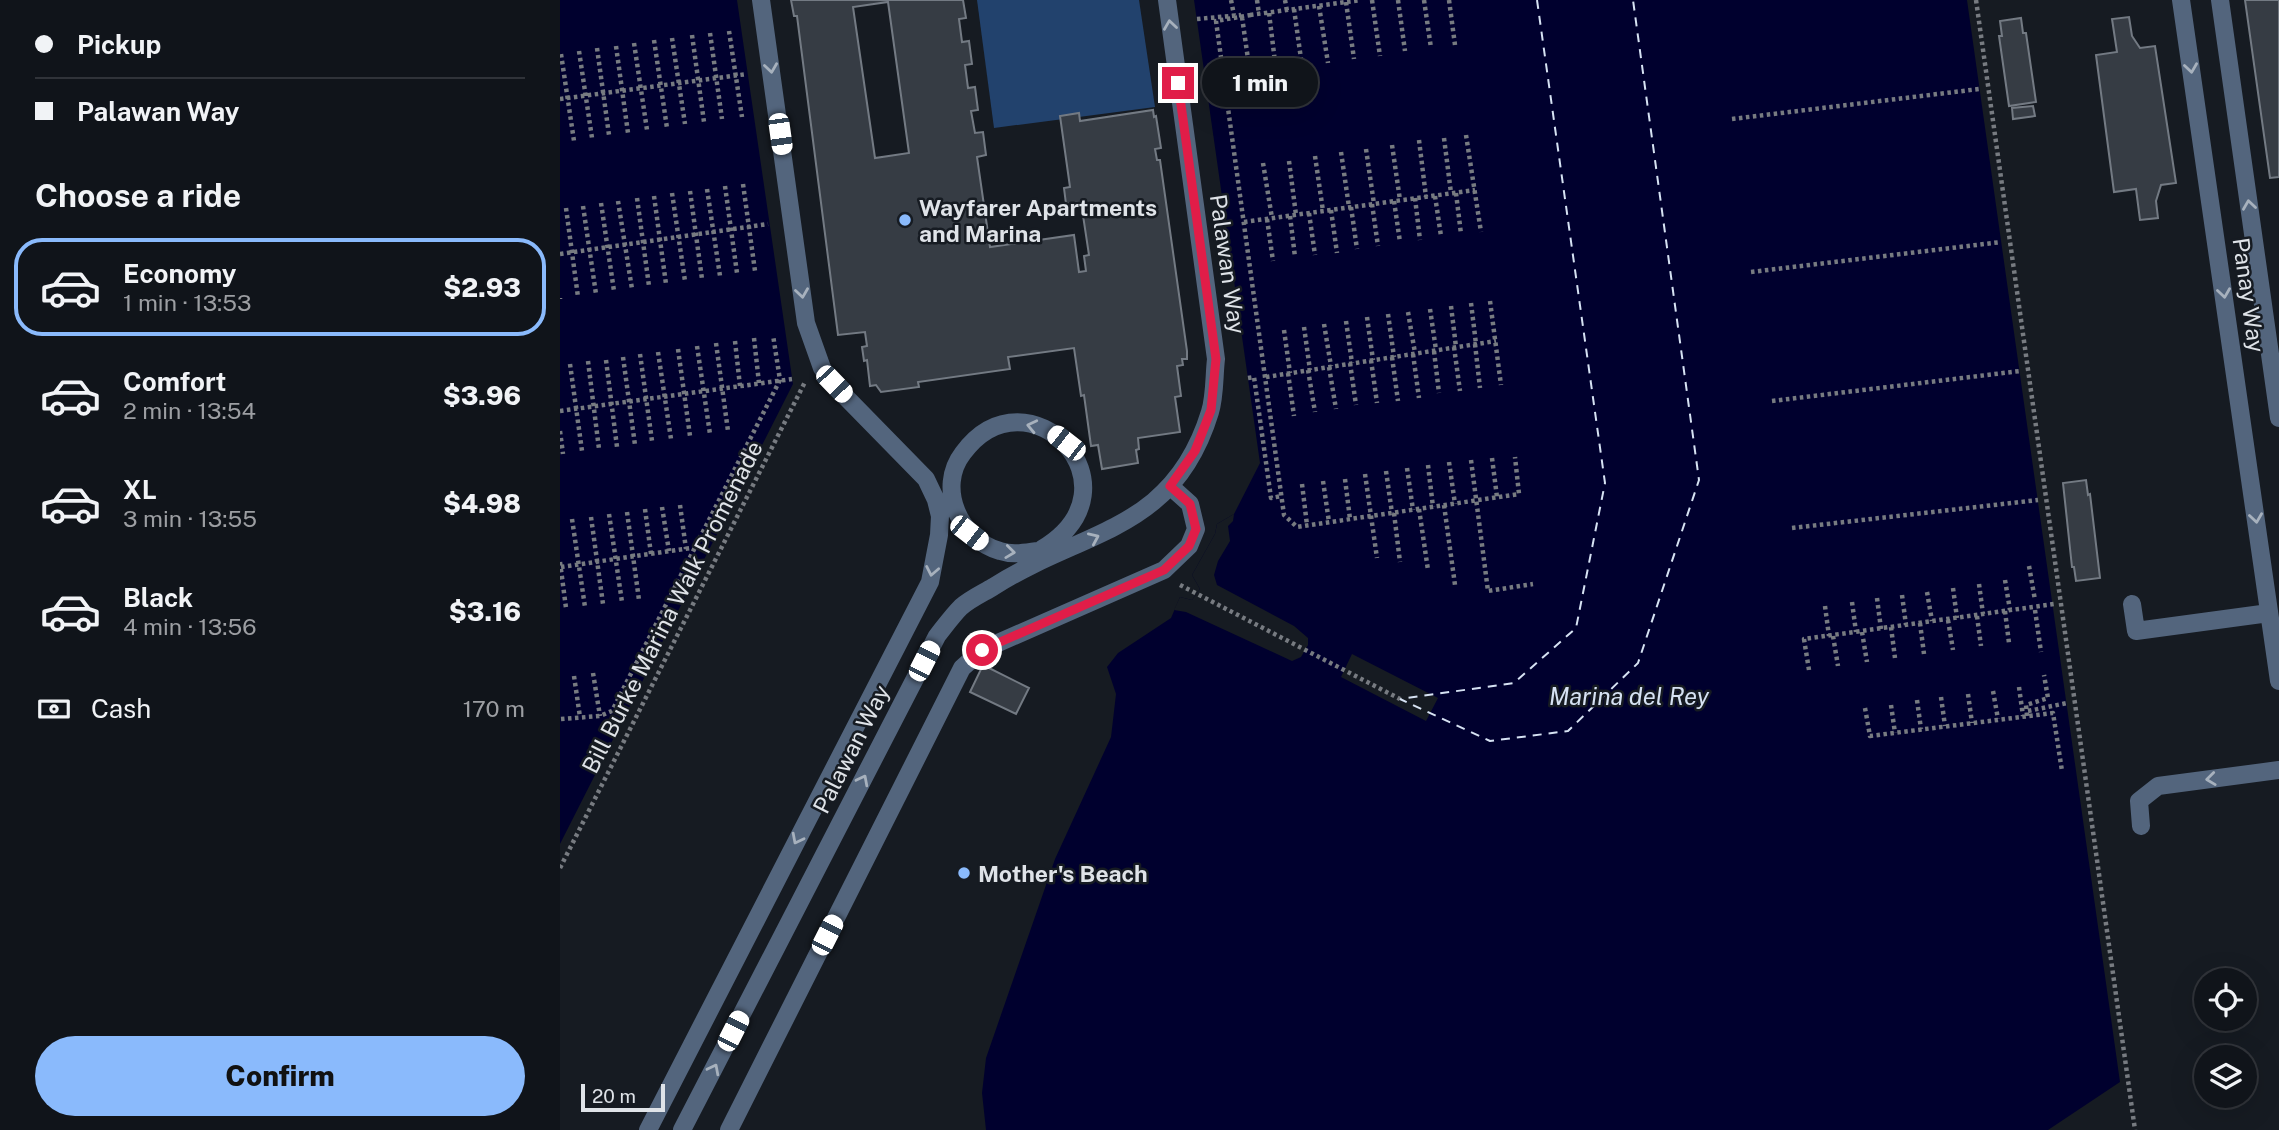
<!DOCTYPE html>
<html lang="en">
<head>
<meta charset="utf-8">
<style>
	:root { --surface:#10141a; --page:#1e2127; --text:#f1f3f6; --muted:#9c9ea2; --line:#303339; --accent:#8abafc }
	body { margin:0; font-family:"Public Sans",sans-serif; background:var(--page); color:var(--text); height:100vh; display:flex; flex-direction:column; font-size:26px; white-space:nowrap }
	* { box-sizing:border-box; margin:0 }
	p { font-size:23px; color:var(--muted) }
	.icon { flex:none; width:38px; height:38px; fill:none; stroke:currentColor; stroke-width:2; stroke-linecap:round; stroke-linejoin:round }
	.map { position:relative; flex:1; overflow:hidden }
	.sheet { display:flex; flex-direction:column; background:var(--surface); width:560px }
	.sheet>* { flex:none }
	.guide { display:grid; align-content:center; height:154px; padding:0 35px; background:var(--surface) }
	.tools { position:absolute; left:1634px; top:968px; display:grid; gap:14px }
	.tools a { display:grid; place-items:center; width:63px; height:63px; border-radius:50%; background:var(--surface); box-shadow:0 7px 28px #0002,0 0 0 2px var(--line); font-size:35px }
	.scale { position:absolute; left:21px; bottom:18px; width:84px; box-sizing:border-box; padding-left:7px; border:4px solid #dfe3e8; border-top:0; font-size:19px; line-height:24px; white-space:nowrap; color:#dfe3e8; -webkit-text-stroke:5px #161b22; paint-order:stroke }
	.end { position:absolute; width:32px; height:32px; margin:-16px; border:9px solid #e11d48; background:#fff; box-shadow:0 0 0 4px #fff }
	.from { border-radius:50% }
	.bubble { position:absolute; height:49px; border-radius:24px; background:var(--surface); box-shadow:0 7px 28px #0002,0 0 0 2px var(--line); font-size:23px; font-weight:800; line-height:49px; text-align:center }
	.car { position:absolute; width:21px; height:42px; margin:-21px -10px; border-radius:9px; box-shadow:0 0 5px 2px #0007; background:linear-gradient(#fff 24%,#345 0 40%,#fff 0 76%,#345 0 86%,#fff 0) }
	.guide b { display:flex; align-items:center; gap:24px; height:66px; font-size:26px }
	.guide b+b { border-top:2px solid var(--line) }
	.guide i { width:18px; height:18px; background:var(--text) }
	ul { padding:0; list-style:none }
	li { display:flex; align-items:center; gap:21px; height:98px; margin:0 14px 10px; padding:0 21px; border:4px solid transparent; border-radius:28px }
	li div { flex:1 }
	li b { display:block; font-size:26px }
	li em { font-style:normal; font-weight:800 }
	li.on { border-color:var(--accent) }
	li>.icon { width:63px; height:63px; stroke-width:1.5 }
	h2 { padding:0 35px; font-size:32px; line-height:84px }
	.pay { display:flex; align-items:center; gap:18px; height:77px; padding:0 35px; font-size:26px }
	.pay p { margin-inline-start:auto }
	.cta { display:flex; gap:14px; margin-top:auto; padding:14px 35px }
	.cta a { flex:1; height:80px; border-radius:42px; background:var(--accent); color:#111; font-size:28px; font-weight:800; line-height:80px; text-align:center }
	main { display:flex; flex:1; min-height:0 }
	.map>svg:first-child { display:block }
</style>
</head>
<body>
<main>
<section class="sheet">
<div class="guide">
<b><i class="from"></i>Pickup</b>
<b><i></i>Palawan Way</b>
</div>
<h2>Choose a ride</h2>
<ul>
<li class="on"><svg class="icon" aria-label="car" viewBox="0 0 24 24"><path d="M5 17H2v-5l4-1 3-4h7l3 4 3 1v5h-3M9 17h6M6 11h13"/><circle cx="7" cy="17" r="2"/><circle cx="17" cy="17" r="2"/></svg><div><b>Economy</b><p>1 min · 13:53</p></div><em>$2.93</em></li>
<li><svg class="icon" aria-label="car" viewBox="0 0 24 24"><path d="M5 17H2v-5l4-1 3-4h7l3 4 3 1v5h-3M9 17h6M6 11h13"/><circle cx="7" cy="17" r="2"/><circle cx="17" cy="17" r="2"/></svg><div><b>Comfort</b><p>2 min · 13:54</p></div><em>$3.96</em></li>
<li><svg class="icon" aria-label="car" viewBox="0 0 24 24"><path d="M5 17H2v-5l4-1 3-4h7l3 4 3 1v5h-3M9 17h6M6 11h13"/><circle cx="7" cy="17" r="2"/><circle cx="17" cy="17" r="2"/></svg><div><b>XL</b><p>3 min · 13:55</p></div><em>$4.98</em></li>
<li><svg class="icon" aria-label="car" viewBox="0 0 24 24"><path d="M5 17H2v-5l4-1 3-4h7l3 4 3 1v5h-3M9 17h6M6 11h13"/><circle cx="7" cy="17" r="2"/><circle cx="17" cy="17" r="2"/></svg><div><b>Black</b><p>4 min · 13:56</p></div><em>$3.16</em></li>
</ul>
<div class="pay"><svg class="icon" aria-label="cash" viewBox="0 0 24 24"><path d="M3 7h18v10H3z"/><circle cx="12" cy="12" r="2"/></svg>Cash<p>170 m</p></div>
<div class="cta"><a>Confirm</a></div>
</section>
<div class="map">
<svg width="1719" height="1130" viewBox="0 0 1719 1130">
	<rect width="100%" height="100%" fill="#161b22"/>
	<path fill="#22426d" d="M417,0H579L595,107L434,128Z"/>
	<path fill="#00002e" d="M0,0H177L233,384L0,844Z
		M634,0H1407L1560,1082L1488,1130H426L422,1093L426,1058L495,859L551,737L556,694L547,667L558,653L611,618L620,597L632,600L640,589L632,575L655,534L657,524L674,514L700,463Z"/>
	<path fill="#161b22" d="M674,514L673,521L668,526L670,541L658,561L654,575L657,585L734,626L748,638V645L741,657L732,661L626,612L614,610L620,597L632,600L640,589L632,575L655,534L657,524Z
		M792,654L878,698L866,721L781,677Z"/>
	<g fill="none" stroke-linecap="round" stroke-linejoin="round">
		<path stroke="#d6e2f3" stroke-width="2" stroke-dasharray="9 7" stroke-linecap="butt" d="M977,0L1045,483L1016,628L954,683L840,699L930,741L1008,731L1078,663L1139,480L1073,0"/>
	</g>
	<path fill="#363c44" stroke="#737a83" stroke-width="2" fill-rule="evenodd" d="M231,0H403L406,18L399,19L402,42L409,41L412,64L405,65L408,88L415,87L418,110L411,111L415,133L423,132L426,155L417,157L430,247L514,235L519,272L526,271L524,256L529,255L521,202L506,204L504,188L510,187L500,116L519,113L520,121L593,110L594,117L596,116L601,148L595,149L597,160H600L627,351V359H622L623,365L617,366L621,396L615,397L620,432L578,438L579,449L576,450L578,463L542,469L538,445L531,446L524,395L521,396L514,348L448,357L450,369L358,382L359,387L321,392L316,385L310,386L307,360L304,361L302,347L307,346L305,332L278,335L237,16H234ZM328,2L349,153L315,158L293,7Z
		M1685,0H1719V177L1710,178Z
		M1569,17L1572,36L1580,48L1595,46L1616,183L1601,185L1596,201L1598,218L1580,220L1576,189L1554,192L1536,55L1557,52L1552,19Z
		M1461,18L1463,33H1466L1476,102L1449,106L1439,36H1442L1440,21Z
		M1473,106L1475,116L1453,119L1452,108Z
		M1526,480L1528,495L1530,494L1540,578L1516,581L1514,567H1512L1503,483Z
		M423,665L469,688L456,714L410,692Z"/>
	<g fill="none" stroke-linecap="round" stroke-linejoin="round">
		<path stroke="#777b81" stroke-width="4.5" stroke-dasharray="3.5 3.5" stroke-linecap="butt" d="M671,0L674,15
			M697,0L699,14
			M725,0L727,11
			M812,0L820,56
			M838,0L845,51
			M864,0L871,48
			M889,0L895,45
			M1416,0L1575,1130
			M786,2L794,59
			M759,6L768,63
			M734,9L742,66
			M709,13L716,70
			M690,15L801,0
			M691,15L656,21L724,515L737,527L959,494L955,457
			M682,17L690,73
			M637,19L681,15
			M169,31L182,117
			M150,33L162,119
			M132,35L144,122
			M112,38L125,124
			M94,40L107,128
			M74,43L87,130
			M56,46L68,133
			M37,48L49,135
			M19,51L32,138
			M1,54L14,141
			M0,99L187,74
			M1172,119L1419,89
			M906,135L921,232
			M884,138L891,193
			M859,140L866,197
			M832,145L840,200
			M806,149L814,204
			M781,152L789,207
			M755,156L763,211
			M729,161L736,215
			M703,163L712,218
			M183,184L195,271
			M165,186L177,273
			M147,189L160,276
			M130,191L142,279
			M112,193L125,281
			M896,193L901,234
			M94,196L106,284
			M875,196L881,236
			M77,198L89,286
			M855,198L860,240
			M58,201L72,289
			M834,201L840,242
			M41,203L54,291
			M812,204L818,246
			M23,206L36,294
			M791,207L797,249
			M6,208L18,297
			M771,210L777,253
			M749,213L755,255
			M730,216L735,257
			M707,219L713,261
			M684,222L915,190
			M0,254L208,224
			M1191,272L1441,242
			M0,298V299
			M930,301L941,385
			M911,303L916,344
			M891,306L896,347
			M870,309L876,350
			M848,312L855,353
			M828,314L834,357
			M807,317L813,360
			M786,321L792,363
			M764,324L771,366
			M744,327L750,370
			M724,330L730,373
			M194,338L199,383
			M175,341L180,386
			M156,343L168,431
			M915,344L920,388
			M137,346L150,434
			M894,347L900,391
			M118,349L130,436
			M874,351L879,393
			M98,352L111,439
			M80,354L92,441
			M853,354L859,398
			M63,357L75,445
			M832,357L838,401
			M46,360L57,447
			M811,360L817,403
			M28,361L39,449
			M790,363L796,405
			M10,364L22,451
			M769,367L776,409
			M748,370L755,412
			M728,373L734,416
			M706,377L936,341
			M688,378L694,377L711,498L722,496
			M1212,401L1460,371
			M0,411L232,379
			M0,431L3,454
			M932,458L937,497
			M911,460L928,591L973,584
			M889,462L895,504
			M868,465L873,507
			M847,468L853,510
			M826,471L832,513
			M805,474L817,558
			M785,479L790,519
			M763,481L769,522
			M742,484L747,525
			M120,505L126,549
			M884,505L895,585
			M102,507L109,551
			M85,509L91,554
			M859,509L868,570
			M67,512L79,600
			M834,513L840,562
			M49,514L62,602
			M31,517L43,604
			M12,519L25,607
			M1232,528L1478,500
			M0,562L6,608
			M1469,566L1475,600
			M1,567L137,547
			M1445,580L1450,610
			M1419,584L1423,614
			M620,585L840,699
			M1393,588L1397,618
			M1367,592L1372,621
			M1342,595L1346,625
			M1317,598L1321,629
			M1292,602L1296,632
			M1265,606L1269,636
			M1475,610L1481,652
			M1445,611L1449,643
			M1417,616L1421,646
			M1388,620L1393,650
			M1360,623L1364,654
			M1331,627L1335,658
			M1302,632L1307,662
			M1273,636L1278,666
			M1249,670L1244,639L1494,604
			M33,673L40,716
			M14,676L20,717
			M1459,687L1463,716
			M1433,691L1438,719
			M1408,694L1412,723
			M1381,697L1385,726
			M1357,700L1361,729
			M1331,705L1335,733
			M1305,708L1310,736L1493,713L1502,771
			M1468,711L1507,703
			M1467,716L1466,705L1488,698L1484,675
			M1,719L40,716L52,711L220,380L213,335
			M0,868L245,382"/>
		<path stroke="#53657d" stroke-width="18" d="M1621,0L1719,681
			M1660,0L1719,418
			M482,549C586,487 468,365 403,453C376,488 400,540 440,551C458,557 475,549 493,550
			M1572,604L1576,631L1709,613
			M1581,826L1579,801L1598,786L1719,770
			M88,1130L370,582L379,535L380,516L376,500L366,479L273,384L262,368L246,323L201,0
			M122,1130L377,636C385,626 392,616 401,607C410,599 423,593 433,587C523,529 613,533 650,412C655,396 654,376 656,359L607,0
			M169,1130L402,668L422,650L604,570L629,546L636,529L630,504L610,486"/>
	</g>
	<defs><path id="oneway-chevron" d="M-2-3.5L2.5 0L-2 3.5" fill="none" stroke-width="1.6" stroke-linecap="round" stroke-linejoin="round" transform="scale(1.75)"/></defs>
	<g stroke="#a7b1bd">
		<use href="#oneway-chevron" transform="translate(610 25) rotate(-98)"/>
		<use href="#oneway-chevron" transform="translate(211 68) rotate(82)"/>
		<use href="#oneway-chevron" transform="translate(1631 68) rotate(82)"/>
		<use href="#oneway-chevron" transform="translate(1689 205) rotate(-98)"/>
		<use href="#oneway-chevron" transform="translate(242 293) rotate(82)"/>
		<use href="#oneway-chevron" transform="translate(1664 293) rotate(82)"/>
		<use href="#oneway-chevron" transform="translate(472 426) rotate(-167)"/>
		<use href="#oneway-chevron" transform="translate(1696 518) rotate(82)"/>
		<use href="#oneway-chevron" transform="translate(534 538) rotate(-24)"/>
		<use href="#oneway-chevron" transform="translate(450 552) rotate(7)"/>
		<use href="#oneway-chevron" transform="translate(372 571) rotate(101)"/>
		<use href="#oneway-chevron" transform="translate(1651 779) rotate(173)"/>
		<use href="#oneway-chevron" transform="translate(303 780) rotate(-63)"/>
		<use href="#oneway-chevron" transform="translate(237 839) rotate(117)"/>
		<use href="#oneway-chevron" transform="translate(154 1069) rotate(-63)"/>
	</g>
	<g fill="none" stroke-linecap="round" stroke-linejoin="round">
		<path stroke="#e11d48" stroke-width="9" d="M422,650L604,570L629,546L636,529L630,504L610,486L635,451L651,410L656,359L618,83"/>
	</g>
	<g fill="#8abafc" stroke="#161b22" stroke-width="2.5">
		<circle cx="345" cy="220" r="7"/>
		<circle cx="404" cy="873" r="7"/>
	</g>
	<g text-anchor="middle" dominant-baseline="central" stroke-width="5" stroke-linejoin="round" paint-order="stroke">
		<g font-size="23" font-weight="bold" fill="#dfe3e8" stroke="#161b22" text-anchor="start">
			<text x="359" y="207">Wayfarer Apartments<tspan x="359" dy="26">and Marina</tspan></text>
			<text x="418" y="873">Mother's Beach</text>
		</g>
		<g font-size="23" fill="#dfe3e8" stroke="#161b22">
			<text transform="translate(668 264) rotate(82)">Palawan Way</text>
			<text transform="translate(1689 295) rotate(82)">Panay Way</text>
			<text transform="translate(112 607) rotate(-63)">Bill Burke Marina Walk Promenade</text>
			<text transform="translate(291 749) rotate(-63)">Palawan Way</text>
		</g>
		<g font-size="24" font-style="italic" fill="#d6e2f3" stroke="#161b22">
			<text x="1069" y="696">Marina del Rey</text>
		</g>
	</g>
</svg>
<div class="tools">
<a><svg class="icon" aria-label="locate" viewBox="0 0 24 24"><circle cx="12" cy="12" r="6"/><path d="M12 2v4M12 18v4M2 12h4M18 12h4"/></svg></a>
<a><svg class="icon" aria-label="layers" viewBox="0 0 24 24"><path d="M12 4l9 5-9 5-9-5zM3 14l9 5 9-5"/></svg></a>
</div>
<div class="scale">20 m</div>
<i class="end from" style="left:422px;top:650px"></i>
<i class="end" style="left:618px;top:83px"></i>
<div class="bubble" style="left:642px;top:58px;width:116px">1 min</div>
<i class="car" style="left:220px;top:134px;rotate:172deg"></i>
<i class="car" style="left:274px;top:384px;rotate:136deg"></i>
<i class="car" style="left:506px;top:443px;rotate:308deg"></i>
<i class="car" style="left:409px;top:533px;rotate:128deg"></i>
<i class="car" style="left:364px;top:661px;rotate:27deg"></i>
<i class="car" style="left:267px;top:935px;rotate:27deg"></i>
<i class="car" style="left:173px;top:1031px;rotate:27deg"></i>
</div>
</main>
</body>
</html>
